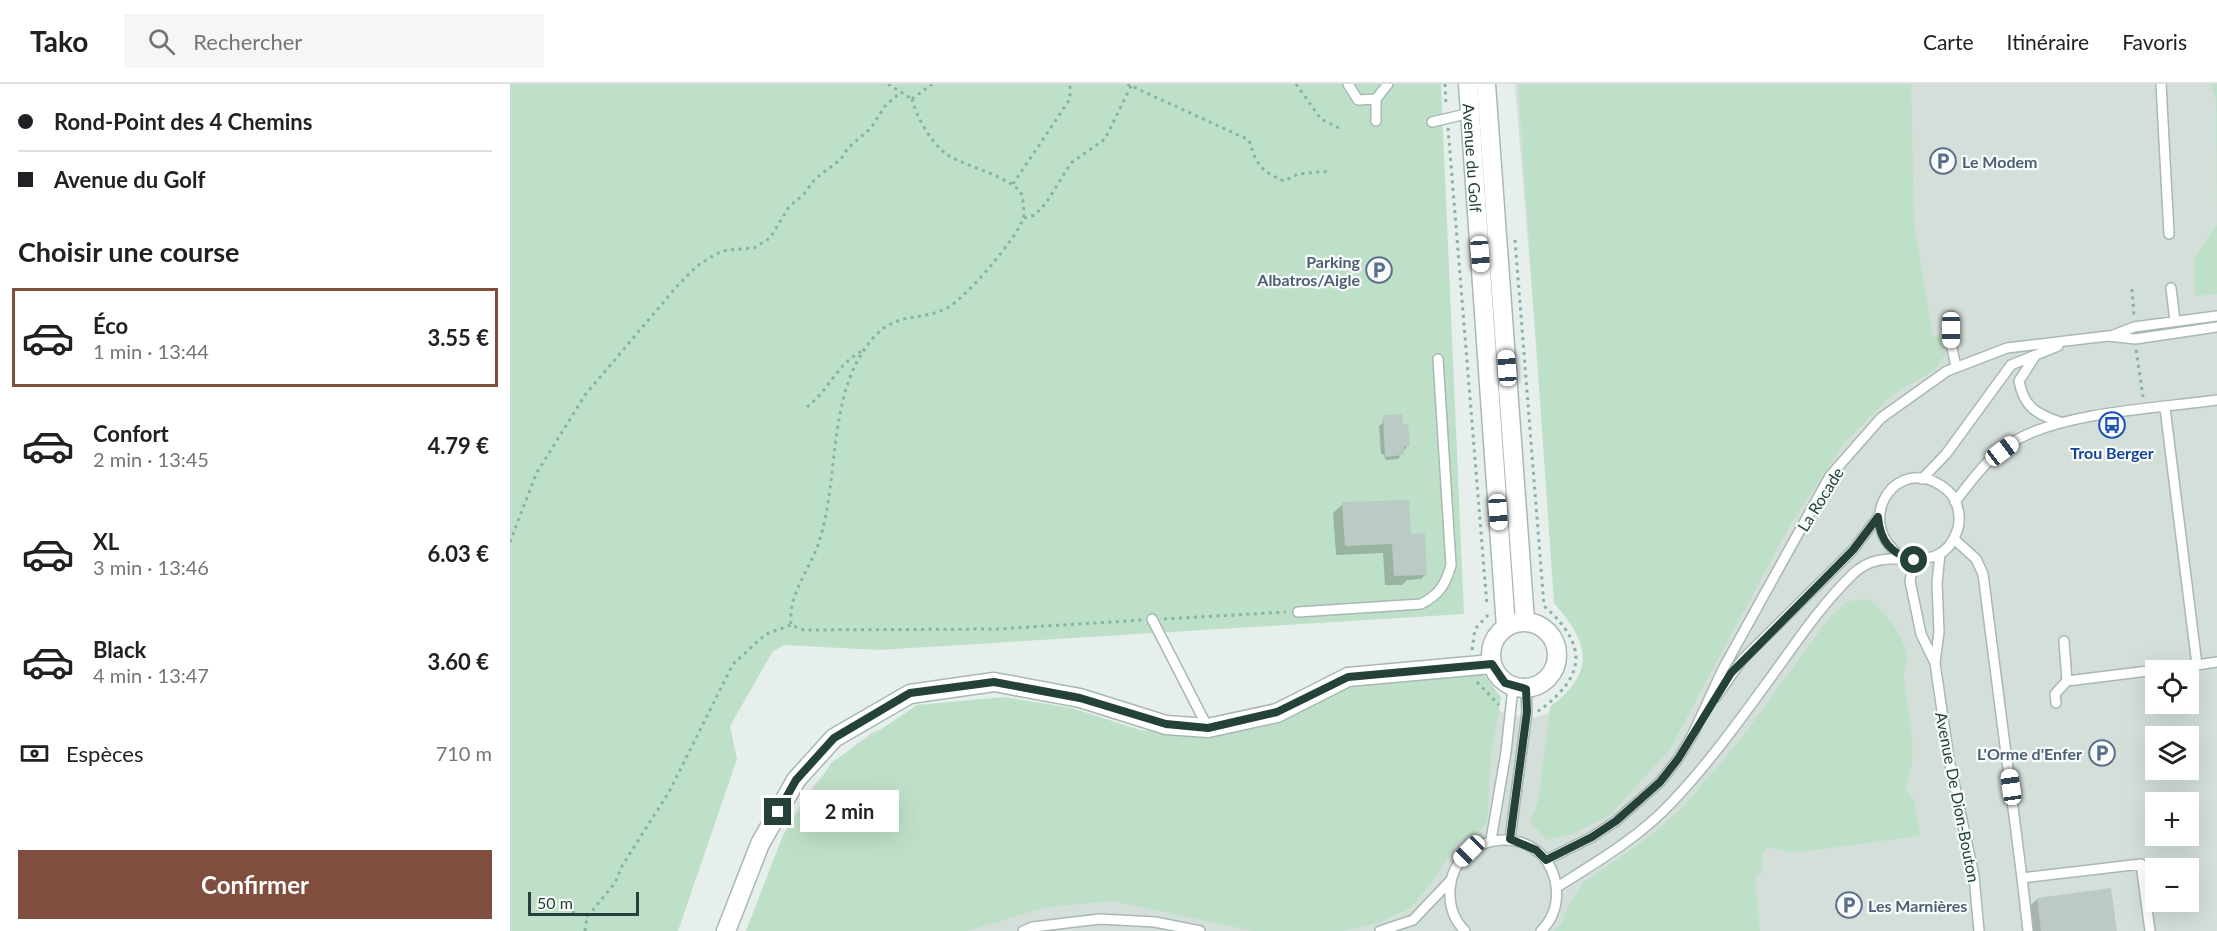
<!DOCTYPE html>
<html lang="fr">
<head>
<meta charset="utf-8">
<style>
	:root { --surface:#fff; --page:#f6f6f6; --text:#202124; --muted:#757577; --line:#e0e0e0; --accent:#7f4e3f }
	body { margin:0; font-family:Lato,sans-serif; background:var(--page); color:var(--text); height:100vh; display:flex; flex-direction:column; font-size:22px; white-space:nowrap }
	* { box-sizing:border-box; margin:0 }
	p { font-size:20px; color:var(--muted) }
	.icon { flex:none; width:33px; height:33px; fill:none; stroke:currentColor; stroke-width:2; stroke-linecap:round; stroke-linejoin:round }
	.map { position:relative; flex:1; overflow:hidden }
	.sheet { display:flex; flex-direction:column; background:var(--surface); width:510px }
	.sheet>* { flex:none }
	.banner { display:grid; align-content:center; height:132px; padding:0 18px; background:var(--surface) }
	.fabs { position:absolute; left:1635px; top:576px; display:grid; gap:12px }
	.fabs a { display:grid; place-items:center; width:54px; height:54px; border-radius:0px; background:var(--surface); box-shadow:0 6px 24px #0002; font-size:30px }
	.scale { position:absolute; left:18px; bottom:15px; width:111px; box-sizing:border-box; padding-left:6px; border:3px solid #24423a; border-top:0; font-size:16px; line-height:21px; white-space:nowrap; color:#24423a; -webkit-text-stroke:4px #f7fbf9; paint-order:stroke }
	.end { position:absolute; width:27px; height:27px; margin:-14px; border:8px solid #24423a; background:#fff; box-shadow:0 0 0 3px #fff }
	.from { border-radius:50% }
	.bubble { position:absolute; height:42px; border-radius:0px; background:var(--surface); box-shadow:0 6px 24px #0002; font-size:20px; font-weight:700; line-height:42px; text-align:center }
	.car { position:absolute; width:18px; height:36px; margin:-18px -9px; border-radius:8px; box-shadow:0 0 4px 2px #0007; background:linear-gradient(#fff 24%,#345 0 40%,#fff 0 76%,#345 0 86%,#fff 0) }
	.banner b { display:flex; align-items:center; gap:21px; height:57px; font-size:22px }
	.banner b+b { border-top:2px solid var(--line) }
	.banner i { width:15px; height:15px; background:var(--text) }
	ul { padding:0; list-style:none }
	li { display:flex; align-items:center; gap:18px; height:99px; margin:0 12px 9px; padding:0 6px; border:3px solid transparent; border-radius:0px }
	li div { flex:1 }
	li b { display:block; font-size:22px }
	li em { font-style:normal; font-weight:700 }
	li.on { border-color:var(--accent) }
	li>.icon { width:54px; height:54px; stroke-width:1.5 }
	h2 { padding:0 18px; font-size:27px; line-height:72px }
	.pay { display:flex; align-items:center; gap:15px; height:66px; padding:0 18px; font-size:22px }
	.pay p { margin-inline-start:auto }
	.button { display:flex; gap:12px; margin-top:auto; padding:12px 18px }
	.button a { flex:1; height:69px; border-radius:0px; background:var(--accent); color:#fff; font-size:24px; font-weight:700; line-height:69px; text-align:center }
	header { display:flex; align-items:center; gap:36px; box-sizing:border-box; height:84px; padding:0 30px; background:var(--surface); border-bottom:2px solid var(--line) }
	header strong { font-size:28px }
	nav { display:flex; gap:33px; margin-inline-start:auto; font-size:21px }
	.search { width:420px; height:54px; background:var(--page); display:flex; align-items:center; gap:15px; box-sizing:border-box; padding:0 21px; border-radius:0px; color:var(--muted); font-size:22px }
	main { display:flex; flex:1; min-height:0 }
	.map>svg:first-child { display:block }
</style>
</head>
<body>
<header>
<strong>Tako</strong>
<div class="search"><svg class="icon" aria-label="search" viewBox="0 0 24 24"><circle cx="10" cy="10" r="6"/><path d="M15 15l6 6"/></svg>Rechercher</div>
<nav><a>Carte</a><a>Itinéraire</a><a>Favoris</a></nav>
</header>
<main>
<section class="sheet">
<div class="banner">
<b><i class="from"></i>Rond-Point des 4 Chemins</b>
<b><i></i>Avenue du Golf</b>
</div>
<h2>Choisir une course</h2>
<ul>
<li class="on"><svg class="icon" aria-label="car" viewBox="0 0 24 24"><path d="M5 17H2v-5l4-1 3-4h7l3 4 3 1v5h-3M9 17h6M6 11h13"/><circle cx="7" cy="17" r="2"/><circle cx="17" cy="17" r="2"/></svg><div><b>Éco</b><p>1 min · 13:44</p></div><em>3.55 €</em></li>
<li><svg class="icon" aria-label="car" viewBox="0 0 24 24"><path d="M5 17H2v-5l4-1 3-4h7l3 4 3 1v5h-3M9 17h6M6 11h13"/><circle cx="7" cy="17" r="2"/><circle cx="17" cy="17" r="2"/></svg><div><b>Confort</b><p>2 min · 13:45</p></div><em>4.79 €</em></li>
<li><svg class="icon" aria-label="car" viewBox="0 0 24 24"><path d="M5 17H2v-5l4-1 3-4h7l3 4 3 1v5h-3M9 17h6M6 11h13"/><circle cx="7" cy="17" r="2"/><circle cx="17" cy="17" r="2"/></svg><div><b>XL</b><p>3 min · 13:46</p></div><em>6.03 €</em></li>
<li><svg class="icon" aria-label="car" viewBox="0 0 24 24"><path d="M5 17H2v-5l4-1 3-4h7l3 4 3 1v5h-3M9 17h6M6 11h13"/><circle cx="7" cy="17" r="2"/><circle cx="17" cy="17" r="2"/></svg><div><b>Black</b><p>4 min · 13:47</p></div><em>3.60 €</em></li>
</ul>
<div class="pay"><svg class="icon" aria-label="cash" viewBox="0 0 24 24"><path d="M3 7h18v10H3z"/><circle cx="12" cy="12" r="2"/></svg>Espèces<p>710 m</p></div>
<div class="button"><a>Confirmer</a></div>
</section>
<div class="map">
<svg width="1707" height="847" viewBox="0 0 1707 847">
	<rect width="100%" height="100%" fill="#e6efeb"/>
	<path fill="#d4dfda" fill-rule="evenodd" d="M1005,0H1707V847H236L281,735L302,703L335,669L362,648L418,630L652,657L965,609L997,631L1021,634L1041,629L1067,606L1075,575L1068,546L1047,517ZM1646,586H1678V620H1646ZM1646,652H1678V686H1646ZM1646,718H1678V752H1646ZM1646,784H1678V818H1646Z"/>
	<path fill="#bfe0c8" d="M0,0H931L954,530L368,566L275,561L263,567L220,642L227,675L168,847H0Z
		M1008,0H1401L1404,139L1423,252L1435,251V271L1425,286L1383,310L1335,358L1280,441L1160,665L1100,731L1062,750L1037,756L1020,737L1028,718L1040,623C1087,587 1079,559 1044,519Z
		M1700,0H1707V210L1685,212L1684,174L1707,140L1706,14Z
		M1359,515C1378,532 1387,542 1396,567C1399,575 1393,585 1394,594C1397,629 1411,669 1395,703L1405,718L1410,752L1281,769L1258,763L1252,770V788L1245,792L1250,847H1044L1052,839L1059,820L1074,798L1139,753L1170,726L1228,659L1319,534L1338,517Z
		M970,586L991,613L981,670L977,740L944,763L928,790L901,824L868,839L832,847H743L602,817L537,823L457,847H236L273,751L322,678L407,621L494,613L562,624L630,646L691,652L753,639L821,613L822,610L858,595Z"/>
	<path fill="#0003" d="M874,332L891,342L898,361L888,375L876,376L873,370H871L869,342L874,338H872Z
		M833,420L899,453L915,491L911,495L897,496L892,501H875L873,469L826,471L823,429Z
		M1527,815L1605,847H1523L1520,822Z"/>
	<path fill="#bbcac4" d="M892,330L893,341L898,340L900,362H894V371L875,373L873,331Z
		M899,416L901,450L915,449L917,491L884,492L882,460L835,462L832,418Z
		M1601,804L1607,847H1531L1527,814Z"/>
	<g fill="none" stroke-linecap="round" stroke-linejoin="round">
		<g stroke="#a8b8b2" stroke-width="12">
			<path id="service" d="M838,0L848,16L866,15L878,0
				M1651,0L1659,150
				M866,15V37
				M922,38L960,29
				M1661,204L1665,237
				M1441,232V259L1446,283
				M1601,252L1624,243L1707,232
				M1525,272L1509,297C1514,323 1526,330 1550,338
				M1412,395L1436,370L1501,281L1548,262
				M1445,418C1464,393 1482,368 1510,354C1559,328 1650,324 1707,316
				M1444,455L1466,475L1473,490L1512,794
				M1404,476L1400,497L1411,550L1425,579L1439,675L1464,792L1469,847
				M788,528L911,520C929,511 936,500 941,481L928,275
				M642,535L698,644
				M1554,557L1557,597L1687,581L1655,324
				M1425,579L1429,548L1427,499L1430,470
				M1687,581L1707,578
				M1206,613L1232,576L1343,466L1368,433
				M1546,619L1545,610L1557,597
				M1000,755L1017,628L1016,605
				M981,756L996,668L1003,603
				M1036,776L1082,753L1106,737L1150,698L1168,675L1182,652L1213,585L1320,392L1371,334L1437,287L1497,264L1598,252L1625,255L1707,243
				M1047,803C1087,778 1131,752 1163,717C1197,681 1227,640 1256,600C1284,562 1309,523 1343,490C1378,455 1429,499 1447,447C1451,438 1449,425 1445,416C1441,408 1433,402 1425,398C1379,377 1346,442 1391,472
				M513,847L523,843L590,835L645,838L690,847
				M870,847L903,836L940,797
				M955,847C944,836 939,821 940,805C944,746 1031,737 1045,796C1049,815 1045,833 1031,847
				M1518,847L1512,794L1631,780L1640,847"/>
		</g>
		<g stroke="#a8b8b2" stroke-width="21">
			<path id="minor" d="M216,847L250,760L286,696L324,654L400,610L484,598L570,614L656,641L698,644L767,629L838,593L982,580"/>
		</g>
		<g stroke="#a8b8b2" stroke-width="21">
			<g id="tertiary">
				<path id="s1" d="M958,0L996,543"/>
				<path d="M976,0L1015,537"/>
				<circle cx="1014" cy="571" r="33"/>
			</g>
		</g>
		<path stroke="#86b3a5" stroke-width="3" stroke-dasharray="3 4.5" stroke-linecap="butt" d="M378,0L402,15
			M617,0L739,56C747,81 749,86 774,97L788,90L821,87
			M786,0L811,35L829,44
			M935,0L936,22
			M402,15C407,34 420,57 435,69C451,82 508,94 512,112C513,118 515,129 513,135C507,154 455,215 437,224C409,238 388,227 364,253C315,308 331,395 308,461C298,488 278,511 281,541L294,546L487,545L633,536
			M402,15L422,0
			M938,44L977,522
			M503,100L560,15V0
			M514,134L525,131L536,119L561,79L595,55L621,2
			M1005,156L1034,522C1079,562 1076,593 1027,628
			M1622,205L1624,232
			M1626,266L1633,313
			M297,323C320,305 328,278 354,266
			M0,458L26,390L75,311L168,201L187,182L206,170L217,166L244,164L260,154L279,123L294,110L305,95L331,75L338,64L361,44L375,22L390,9
			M654,535L776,528
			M962,566L965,545L979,530
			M967,598L989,621
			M62,828L77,833
			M75,847L77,833L105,799L112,782L159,708L223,580L256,550L281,541"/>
		<use href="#service" stroke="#fff" stroke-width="9"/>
		<use href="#minor" stroke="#fff" stroke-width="18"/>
		<use href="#tertiary" stroke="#fff" stroke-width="18"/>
	</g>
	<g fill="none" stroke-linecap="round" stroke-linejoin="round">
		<path stroke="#24423a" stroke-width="8" d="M268,728L286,696L324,654L400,609L484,598L570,614L656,640L698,644L767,628L838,593L982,580L995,599L1016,605L1017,628L1000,755L1026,766L1036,776L1082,753L1106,737L1150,698L1168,675L1221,589L1343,466L1368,433C1370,457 1381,470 1404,476"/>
	</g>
	<defs>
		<g id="parking-ring" transform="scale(1.35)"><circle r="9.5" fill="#f7fbf9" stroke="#5c6f8a" stroke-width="1.5"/><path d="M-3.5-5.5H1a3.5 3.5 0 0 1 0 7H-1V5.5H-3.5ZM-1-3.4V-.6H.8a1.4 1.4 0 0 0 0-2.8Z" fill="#5c6f8a"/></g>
		<g id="bus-ring" transform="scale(1.35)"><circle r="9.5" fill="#f7fbf9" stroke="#1a4fb4" stroke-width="1.5"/><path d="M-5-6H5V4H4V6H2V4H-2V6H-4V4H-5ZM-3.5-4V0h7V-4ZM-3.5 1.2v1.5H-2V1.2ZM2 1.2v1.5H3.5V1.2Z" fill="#1a4fb4"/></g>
	</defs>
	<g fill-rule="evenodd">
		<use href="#parking-ring" x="1433" y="77"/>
		<use href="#parking-ring" x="869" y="186"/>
		<use href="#bus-ring" x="1602" y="341"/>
		<use href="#parking-ring" x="1592" y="669"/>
		<use href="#parking-ring" x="1339" y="821"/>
	</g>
	<g text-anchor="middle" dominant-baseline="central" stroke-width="4.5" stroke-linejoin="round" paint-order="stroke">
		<g font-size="16" fill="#24423a" stroke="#f7fbf9">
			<text stroke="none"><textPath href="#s1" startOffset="74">Avenue du Golf</textPath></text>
			<text transform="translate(1310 415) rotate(-58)">La Rocade</text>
			<text transform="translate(1448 713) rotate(79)">Avenue De Dion-Bouton</text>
		</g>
		<g font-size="16" font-weight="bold" fill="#4e5e75" stroke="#f7fbf9" text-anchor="start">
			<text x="1452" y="77">Le Modem</text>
			<text x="850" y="177" text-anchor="end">Parking<tspan x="850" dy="18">Albatros/Aigle</tspan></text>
			<text x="1572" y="669" text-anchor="end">L'Orme d'Enfer</text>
			<text x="1358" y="821">Les Marnières</text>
		</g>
		<g font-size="16" font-weight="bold" fill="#164399" stroke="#f7fbf9">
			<text x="1602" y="368">Trou Berger</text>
		</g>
	</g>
</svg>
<div class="fabs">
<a><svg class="icon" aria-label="locate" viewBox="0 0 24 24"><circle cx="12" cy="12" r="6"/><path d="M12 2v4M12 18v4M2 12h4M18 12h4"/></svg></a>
<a><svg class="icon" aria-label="layers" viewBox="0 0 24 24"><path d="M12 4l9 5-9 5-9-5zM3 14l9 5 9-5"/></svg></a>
<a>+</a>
<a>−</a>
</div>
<div class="scale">50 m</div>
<i class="end from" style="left:1404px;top:476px"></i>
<i class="end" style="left:268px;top:728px"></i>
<div class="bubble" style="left:290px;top:706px;width:99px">2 min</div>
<i class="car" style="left:970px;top:170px;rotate:176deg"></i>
<i class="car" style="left:1441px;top:246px;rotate:180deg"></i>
<i class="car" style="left:997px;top:284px;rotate:356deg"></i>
<i class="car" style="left:1492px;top:367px;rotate:53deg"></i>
<i class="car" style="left:988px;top:428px;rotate:176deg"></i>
<i class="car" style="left:1501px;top:703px;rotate:352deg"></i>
<i class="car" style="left:959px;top:767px;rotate:225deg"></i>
</div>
</main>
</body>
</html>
